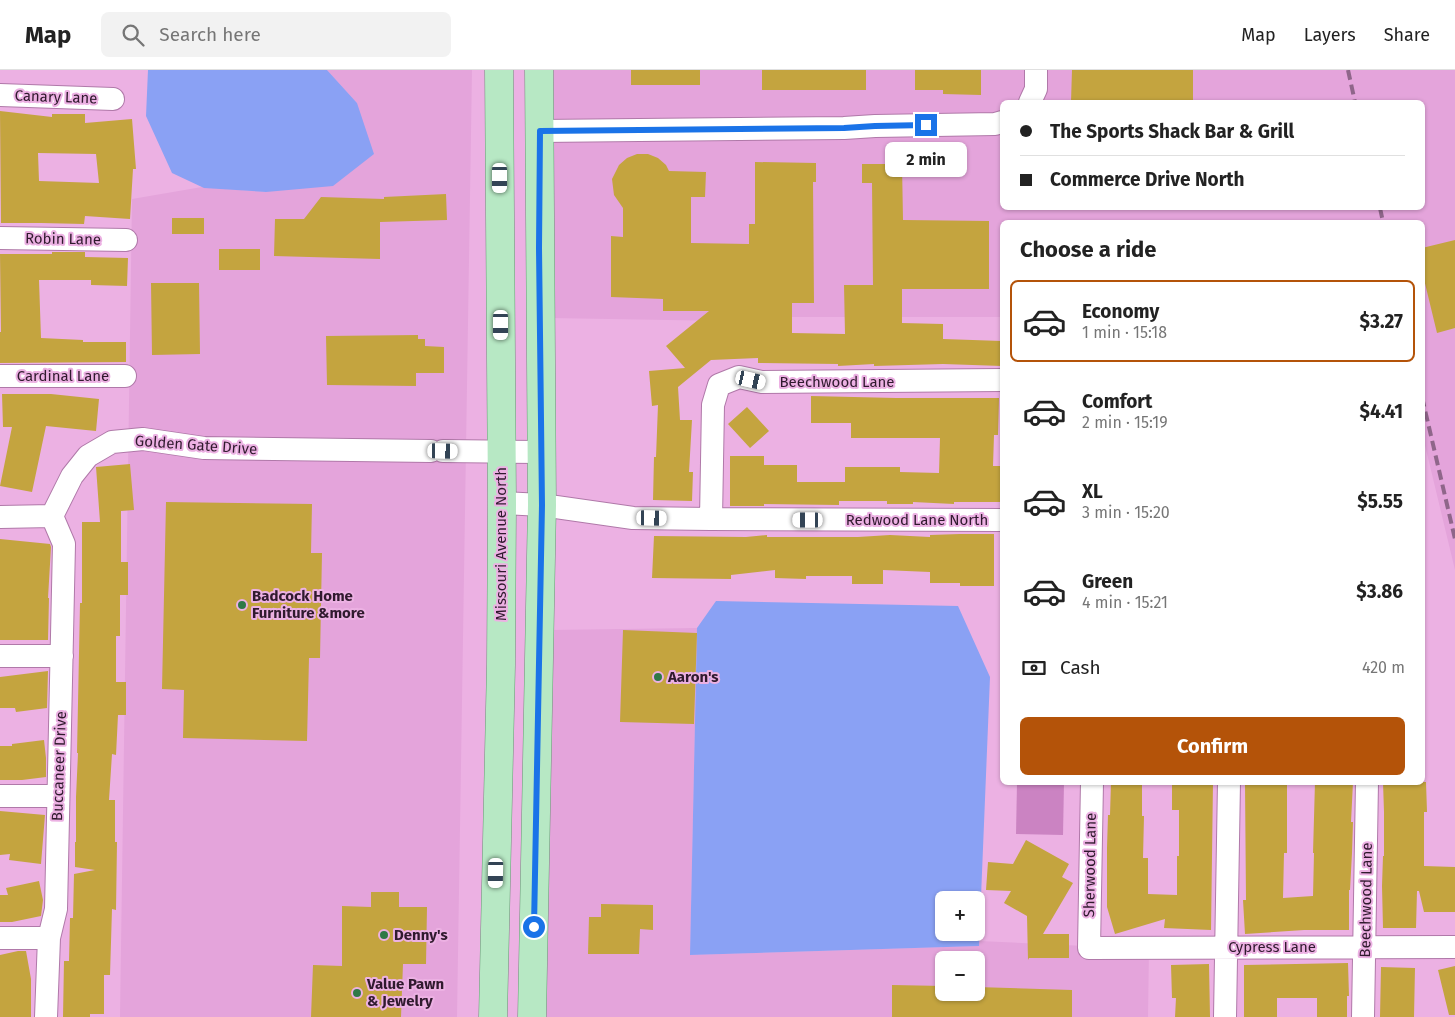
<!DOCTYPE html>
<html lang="en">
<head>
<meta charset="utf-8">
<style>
	:root { --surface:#fff; --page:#f2f2f2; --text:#222; --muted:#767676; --line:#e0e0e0; --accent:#b45309 }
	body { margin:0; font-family:"Fira Sans",sans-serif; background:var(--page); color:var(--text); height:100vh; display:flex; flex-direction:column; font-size:19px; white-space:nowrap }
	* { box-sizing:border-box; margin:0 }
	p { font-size:16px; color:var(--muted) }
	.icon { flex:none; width:28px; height:28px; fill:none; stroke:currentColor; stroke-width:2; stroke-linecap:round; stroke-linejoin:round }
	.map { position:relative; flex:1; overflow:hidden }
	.drawer { position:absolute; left:1000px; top:150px; width:425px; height:565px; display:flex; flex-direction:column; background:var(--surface); border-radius:8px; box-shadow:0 1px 4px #0004 }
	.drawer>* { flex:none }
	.banner { position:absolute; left:1000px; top:30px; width:425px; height:110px; border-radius:8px; box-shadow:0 1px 4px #0004; display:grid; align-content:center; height:110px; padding:0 20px; background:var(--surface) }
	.tools { position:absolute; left:935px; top:821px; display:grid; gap:10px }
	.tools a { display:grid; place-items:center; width:50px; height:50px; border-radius:8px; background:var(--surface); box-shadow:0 1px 4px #0004; font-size:25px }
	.end { position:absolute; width:22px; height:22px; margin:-11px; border:6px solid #1a73e8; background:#fff; box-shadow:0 0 0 2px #fff }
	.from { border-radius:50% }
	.bubble { position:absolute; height:35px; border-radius:8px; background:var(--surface); box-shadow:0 1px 4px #0004; font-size:16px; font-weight:700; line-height:35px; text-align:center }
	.car { position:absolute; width:15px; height:30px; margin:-15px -8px; border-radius:6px; box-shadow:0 0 4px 1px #0007; background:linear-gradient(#fff 24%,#345 0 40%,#fff 0 76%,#345 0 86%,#fff 0) }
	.banner b { display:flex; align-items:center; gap:18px; height:48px; font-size:19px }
	.banner b+b { border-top:1px solid var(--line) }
	.banner i { width:12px; height:12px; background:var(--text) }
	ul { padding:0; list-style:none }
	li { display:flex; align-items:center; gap:15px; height:82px; margin:0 10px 8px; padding:0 10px; border:2px solid transparent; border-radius:8px }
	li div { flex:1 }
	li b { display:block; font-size:19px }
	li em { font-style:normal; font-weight:700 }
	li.selected { border-color:var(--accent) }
	li>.icon { width:45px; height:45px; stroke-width:1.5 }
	h2 { padding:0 20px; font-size:22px; line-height:60px }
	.pay { display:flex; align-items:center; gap:12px; height:55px; padding:0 20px; font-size:19px }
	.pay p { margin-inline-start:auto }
	.cta { display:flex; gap:10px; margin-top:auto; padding:10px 20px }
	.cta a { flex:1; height:58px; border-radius:8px; background:var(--accent); color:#fff; font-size:20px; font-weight:700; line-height:58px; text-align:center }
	header { display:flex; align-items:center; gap:30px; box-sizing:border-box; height:70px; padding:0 25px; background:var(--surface); border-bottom:1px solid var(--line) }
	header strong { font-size:24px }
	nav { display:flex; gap:28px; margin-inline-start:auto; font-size:18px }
	.search { width:350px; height:45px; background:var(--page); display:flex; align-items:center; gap:12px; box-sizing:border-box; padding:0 18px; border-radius:8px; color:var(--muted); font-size:19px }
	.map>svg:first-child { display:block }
</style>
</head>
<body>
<header>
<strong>Map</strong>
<div class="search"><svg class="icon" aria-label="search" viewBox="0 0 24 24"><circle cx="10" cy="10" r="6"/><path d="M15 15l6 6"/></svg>Search here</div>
<nav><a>Map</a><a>Layers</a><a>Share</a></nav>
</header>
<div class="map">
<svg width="1455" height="947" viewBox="0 0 1455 947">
	<rect width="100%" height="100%" fill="#ecb1e3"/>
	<path fill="#e4a4db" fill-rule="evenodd" d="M327,0H472L457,947H120L132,129L202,117L266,122L357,33Z
		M550,0H1027V16L1019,32H1002V41L994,44L844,47L549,50Z
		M1046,0H1455V500L1423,367L1422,152H1002V247H728L727,251L550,248L549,72L996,65L1002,63V138H1422V32H1041Z
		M697,558L690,885L979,876V871L1149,879L1148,947H542L549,560ZM944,890H976V922H944Z"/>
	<path fill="#cb83c2" d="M1017,713H1064L1063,765L1016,764Z"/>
	<path fill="#8aa1f4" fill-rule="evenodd" d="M148,0H327L357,33L374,84L333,116L266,122L204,118L172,103L146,46Z
		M716,531L958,536L990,607L979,876L690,885L697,558ZM944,830H976V862H944Z"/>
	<path fill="#c4a43f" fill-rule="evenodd" d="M631,0H700V15H631Z
		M762,0H866V20H762Z
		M915,0H981V25L943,24V20H915Z
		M1072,0H1193V32H1071Z
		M0,41L52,47V44H85V53L132,49L136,99H133L130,149L85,146L84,154L41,153H1ZM38,83L96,84L99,113L39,111Z
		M637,84H648L658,88L666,95L669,101L706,102L705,127H691V173L749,174V154H755V92L816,93V112H813L814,233H792V263L845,264L844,215H873L872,113H862V94H902L903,150L989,151V219H902V253L943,254V269L1002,271V296L943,294L874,296V294L838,296V294L758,293V288L711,290L678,317L680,350H692L689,402H693L692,431L653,430L654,387H656L658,335L652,336L649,301L685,298L666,276L709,241H663V229L611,227V166L623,167V138L614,125L612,109L619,95L627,88Z
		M446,124L447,150L380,152V189L274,186L275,149H304L321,127L384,129V127Z
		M172,148H204V164H172Z
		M1455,170V258L1437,263L1422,201V178Z
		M219,179H260V200H219Z
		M52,182H85V187L128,188L127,216L91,215V210H39L41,268L83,270V272H126V292L0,293V262H1L0,184H52Z
		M151,213H199L200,284L152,285Z
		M418,265V269H425V276L444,277V303H416V316L327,315L326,266Z
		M2,324H51L99,329L96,361L46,356L32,422L0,416L12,357H3Z
		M811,326L896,328H999L998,365H994L993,396H1002V432H954V434L913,432V434H887V431H839V435L764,434V436H730V386H764V395H797V412H845V397H900V402L939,403L940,368H851V353H811Z
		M747,337L769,361L750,378L728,354Z
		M130,394L134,440L121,441V492H128V525H120V566H116V612H126V645H118L116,685L112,684L109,730H115V772H117L116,840L112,839L110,905H104V944H90V947H63L64,891H69L70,848H73L74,804L95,800L75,797V772H76V727L78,683H77L80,533H82V452H100L96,397Z
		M166,432L312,434L311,483H322L320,588H309L307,671L183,668L184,620L162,619Z
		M960,464H994V516H960V513H930V502L883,500V514H852V506H806V509L775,508V500L731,505V509L652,508L654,466L746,467L767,465V467H858L890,465L930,467V465Z
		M0,469L50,474L51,477L48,528H49L48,570H0Z
		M623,560L697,563L694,654L620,652Z
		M48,601L47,638L16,642L15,638H0V607Z
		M44,670L46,688V707L22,710H0V676H12V674Z
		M1111,712H1142V746H1144L1143,788H1148V824L1177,825V786H1179V740H1172V712H1213L1211,860L1164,858L1165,849L1115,864L1107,837V778L1108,745H1110Z
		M1315,712H1353L1351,752H1353L1352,783L1350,820H1349V860H1304L1245,864L1243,830H1246L1245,714H1287V783H1284L1283,828L1313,826L1314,783H1313Z
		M1383,712H1426L1427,742H1424V796L1455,797V842H1424L1419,821H1417L1416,858H1383L1382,816L1383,786H1384V742Z
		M0,741L45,745L41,794L9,790L10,784L0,785Z
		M1026,770L1069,794L1062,807L1073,813L1043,864H1069V888H1029L1028,890L1027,846L1004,833L1011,821L986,820L988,792L1013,794Z
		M39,811L43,830L41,846L12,852H0V825H8L6,818Z
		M371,822H399V837H427L426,894H403L401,947H311L313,895L342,896V836L371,837Z
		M601,834L653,835V860L640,859L639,884H588L589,847H601Z
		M18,881H26L31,909V947H0V885Z
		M1348,893L1349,926H1347V947H1317V928H1277V947H1244V895Z
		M1209,894L1210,947H1175L1176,928H1172L1171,895Z
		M1455,896V945H1449L1438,900Z
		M1381,897L1415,898L1414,947H1380Z
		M892,915L944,916V922H976V917L1072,920V947H892Z"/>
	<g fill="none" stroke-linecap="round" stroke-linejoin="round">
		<g stroke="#b079a9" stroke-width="24">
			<path id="street" d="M0,25L113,29
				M1030,32L1036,19V0
				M540,61L844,58L875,56L995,54L1002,52
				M0,168L126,170
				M0,306H125
				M443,381L541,382
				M502,433L542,435L633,448L711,449L1002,450
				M52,446L72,406L88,386L112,372L143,369L204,378L431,381
				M0,447L52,446
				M711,449L713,335L719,315L739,307L762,312L1002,310
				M0,586H62
				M1092,712L1089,878L1455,877
				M0,726H58
				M0,868H49
				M46,947L49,868L56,839L64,474L52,446
				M1225,947L1229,712
				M1363,947L1367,712"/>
		</g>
		<g stroke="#699676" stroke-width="29">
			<path id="primary" d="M493,947L501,595L502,433L499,0
				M532,947L542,435L539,0"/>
		</g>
		<use href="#street" stroke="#fff" stroke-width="22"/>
		<use href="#primary" stroke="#b7e8c4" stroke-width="28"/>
		<path stroke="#8f668a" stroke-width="4" stroke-dasharray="10 5" stroke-linecap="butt" d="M1348,0L1355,32
			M1380,138L1383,152
			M1422,327L1455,469"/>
	</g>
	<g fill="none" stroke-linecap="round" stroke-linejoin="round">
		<path stroke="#1a73e8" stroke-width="6" d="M534,857L542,435L539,178L540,61L844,58L875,56L926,55"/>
	</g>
	<g fill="#2f7947" stroke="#ecb1e3" stroke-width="2">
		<circle cx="242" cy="535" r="5"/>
		<circle cx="658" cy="607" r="5"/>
		<circle cx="384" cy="865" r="5"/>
		<circle cx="357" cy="923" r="5"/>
	</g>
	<g text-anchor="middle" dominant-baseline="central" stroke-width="4" stroke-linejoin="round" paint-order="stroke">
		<g font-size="15" fill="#301a2e" stroke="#ecb1e3">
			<text transform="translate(56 27) rotate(2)">Canary Lane</text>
			<text transform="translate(63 169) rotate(1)">Robin Lane</text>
			<text x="63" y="306">Cardinal Lane</text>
			<text x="837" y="312">Beechwood Lane</text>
			<text transform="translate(196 375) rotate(4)">Golden Gate Drive</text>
			<text x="917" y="450">Redwood Lane North</text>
			<text transform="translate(501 474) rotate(-90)">Missouri Avenue North</text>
			<text transform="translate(59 696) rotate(-88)">Buccaneer Drive</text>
			<text transform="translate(1090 795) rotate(-89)">Sherwood Lane</text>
			<text transform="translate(1366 830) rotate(-89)">Beechwood Lane</text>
			<text x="1272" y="877">Cypress Lane</text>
		</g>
		<g font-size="15" font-weight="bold" fill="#301a2e" stroke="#ecb1e3" text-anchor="start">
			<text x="252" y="526">Badcock Home<tspan x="252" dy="17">Furniture &amp;more</tspan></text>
			<text x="668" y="607">Aaron's</text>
			<text x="394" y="865">Denny's</text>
			<text x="367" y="914">Value Pawn<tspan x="367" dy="17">&amp; Jewelry</tspan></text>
		</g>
	</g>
</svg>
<div class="tools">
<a>+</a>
<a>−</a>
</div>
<i class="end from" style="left:534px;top:857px"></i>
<i class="end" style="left:926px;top:55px"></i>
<div class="bubble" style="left:885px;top:72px;width:82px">2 min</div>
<i class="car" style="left:500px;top:108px;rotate:180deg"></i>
<i class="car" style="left:501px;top:255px;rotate:180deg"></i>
<i class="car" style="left:751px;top:310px;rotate:103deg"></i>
<i class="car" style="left:443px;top:381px;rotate:91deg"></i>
<i class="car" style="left:652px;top:448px;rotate:91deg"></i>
<i class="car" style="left:808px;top:450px;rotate:270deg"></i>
<i class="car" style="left:496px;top:803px;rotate:181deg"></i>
<div class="banner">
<b><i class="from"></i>The Sports Shack Bar &amp; Grill</b>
<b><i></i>Commerce Drive North</b>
</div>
<section class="drawer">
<h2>Choose a ride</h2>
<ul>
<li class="selected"><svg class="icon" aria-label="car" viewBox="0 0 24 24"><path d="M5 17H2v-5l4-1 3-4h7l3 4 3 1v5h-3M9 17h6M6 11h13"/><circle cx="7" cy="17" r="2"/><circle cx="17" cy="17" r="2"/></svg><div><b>Economy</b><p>1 min · 15:18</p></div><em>$3.27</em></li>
<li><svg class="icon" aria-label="car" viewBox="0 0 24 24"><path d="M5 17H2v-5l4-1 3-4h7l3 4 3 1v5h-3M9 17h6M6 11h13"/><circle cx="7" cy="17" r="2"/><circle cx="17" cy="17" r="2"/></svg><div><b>Comfort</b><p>2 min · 15:19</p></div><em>$4.41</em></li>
<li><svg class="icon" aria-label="car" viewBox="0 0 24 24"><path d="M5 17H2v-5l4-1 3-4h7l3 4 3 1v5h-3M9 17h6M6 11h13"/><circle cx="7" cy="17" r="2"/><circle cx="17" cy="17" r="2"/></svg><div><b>XL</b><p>3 min · 15:20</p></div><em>$5.55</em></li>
<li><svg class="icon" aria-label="car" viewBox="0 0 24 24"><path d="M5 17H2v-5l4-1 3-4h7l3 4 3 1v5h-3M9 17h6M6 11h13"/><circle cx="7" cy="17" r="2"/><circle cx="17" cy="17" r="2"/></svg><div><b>Green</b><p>4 min · 15:21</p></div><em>$3.86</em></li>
</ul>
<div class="pay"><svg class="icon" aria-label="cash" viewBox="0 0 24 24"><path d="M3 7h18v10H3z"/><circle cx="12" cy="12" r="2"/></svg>Cash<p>420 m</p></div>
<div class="cta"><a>Confirm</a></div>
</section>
</div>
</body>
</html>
